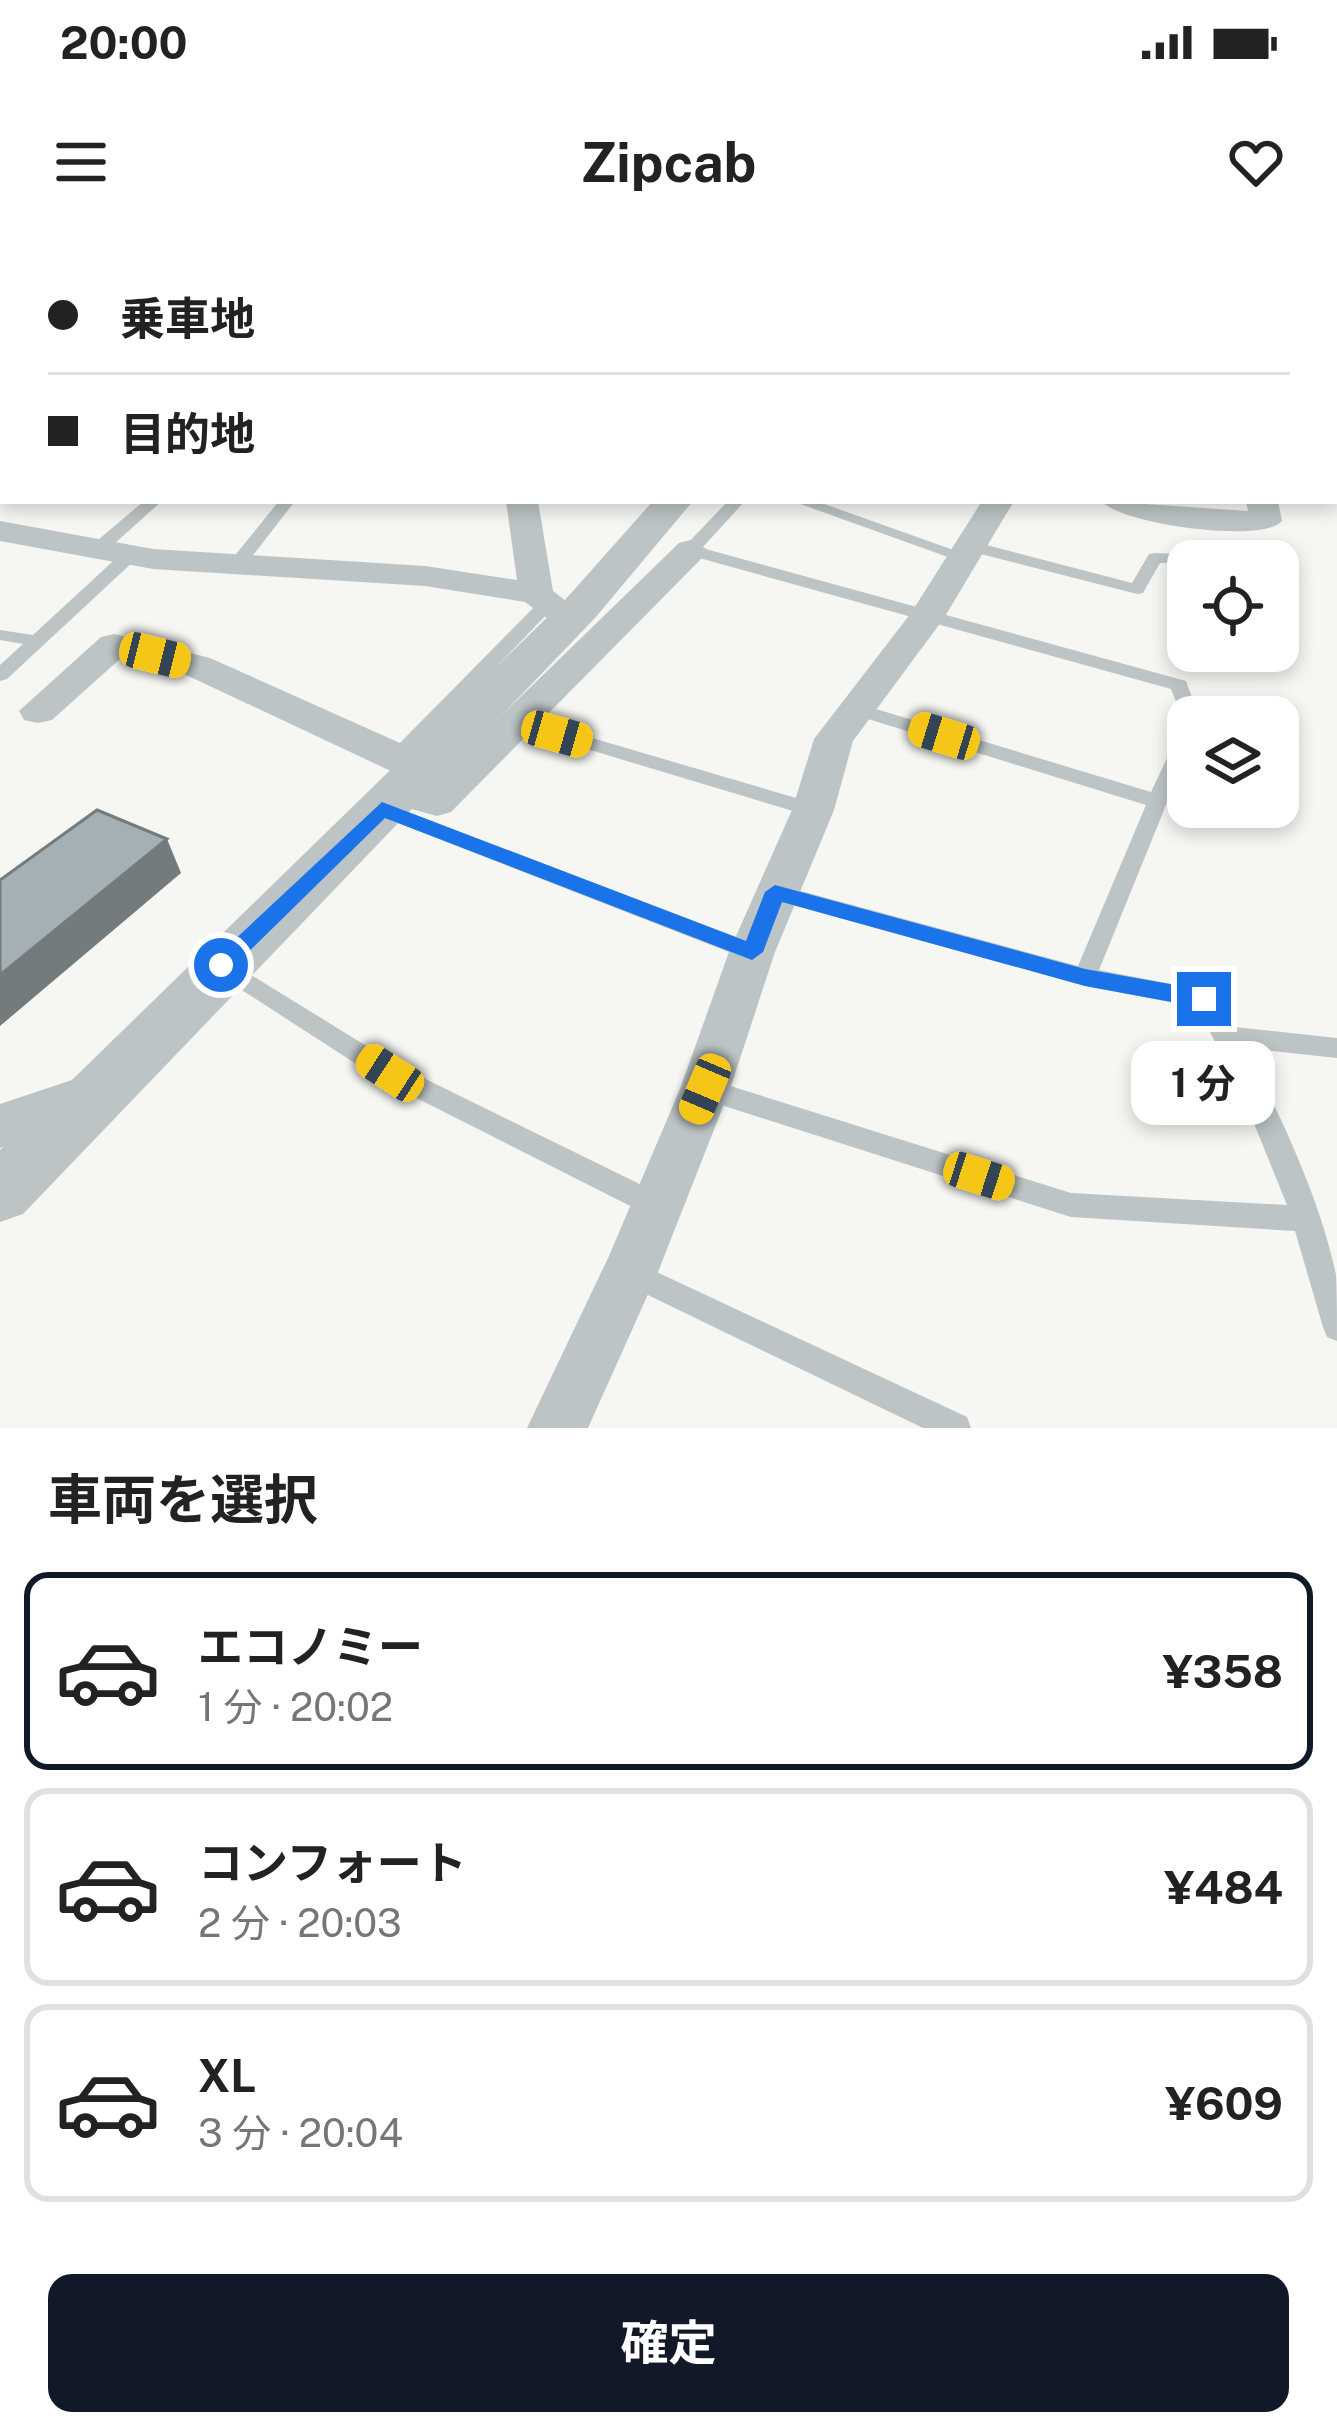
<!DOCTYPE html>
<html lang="ja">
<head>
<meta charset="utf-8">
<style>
	:root { --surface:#fff; --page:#f6f6f6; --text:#222; --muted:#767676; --line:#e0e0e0; --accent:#111827 }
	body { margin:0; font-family:"Public Sans","Noto Sans JP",sans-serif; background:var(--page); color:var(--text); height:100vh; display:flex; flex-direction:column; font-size:45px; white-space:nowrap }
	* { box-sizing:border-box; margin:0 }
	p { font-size:39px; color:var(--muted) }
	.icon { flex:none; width:66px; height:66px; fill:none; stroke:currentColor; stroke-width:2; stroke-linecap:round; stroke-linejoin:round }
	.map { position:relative; height:1188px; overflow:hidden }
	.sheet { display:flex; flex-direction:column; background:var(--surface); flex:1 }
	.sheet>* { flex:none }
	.hud { position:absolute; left:0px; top:0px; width:1338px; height:264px; box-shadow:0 6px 18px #0003; display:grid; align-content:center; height:264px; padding:0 48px; background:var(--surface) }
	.fabs { position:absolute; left:1167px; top:300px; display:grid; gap:24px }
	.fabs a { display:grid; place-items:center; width:132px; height:132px; border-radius:24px; background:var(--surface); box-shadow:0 6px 18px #0003; font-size:60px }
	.end { position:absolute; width:54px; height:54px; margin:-27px; border:15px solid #1a73e8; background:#fff; box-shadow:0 0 0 6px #fff }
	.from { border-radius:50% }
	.bubble { position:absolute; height:84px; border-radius:24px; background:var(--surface); box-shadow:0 6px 18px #0003; font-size:39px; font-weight:700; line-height:84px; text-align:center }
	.car { position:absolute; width:36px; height:72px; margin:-36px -18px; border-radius:15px; box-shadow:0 0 9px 3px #0007; background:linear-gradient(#f5c518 24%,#345 0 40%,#f5c518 0 76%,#345 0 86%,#f5c518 0) }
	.hud b { display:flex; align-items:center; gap:42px; height:114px; font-size:45px }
	.hud b+b { border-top:3px solid var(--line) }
	.hud i { width:30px; height:30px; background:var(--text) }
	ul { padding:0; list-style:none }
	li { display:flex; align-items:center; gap:36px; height:198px; margin:0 24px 18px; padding:0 24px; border:6px solid var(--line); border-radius:24px }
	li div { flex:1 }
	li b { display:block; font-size:45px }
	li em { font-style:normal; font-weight:700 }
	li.selected { border-color:var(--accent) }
	li>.icon { width:108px; height:108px; stroke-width:1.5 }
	h2 { padding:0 48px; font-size:54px; line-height:144px }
	.primary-button { display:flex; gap:24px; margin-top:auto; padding:24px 48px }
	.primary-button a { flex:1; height:138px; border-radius:24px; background:var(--accent); color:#fff; font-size:48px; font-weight:700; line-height:138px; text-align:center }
	.status { display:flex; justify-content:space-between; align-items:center; height:84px; padding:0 60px; background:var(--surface); direction:ltr }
	.status svg { height:33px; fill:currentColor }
	header { display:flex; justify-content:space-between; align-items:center; height:156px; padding:0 48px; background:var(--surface); font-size:54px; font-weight:700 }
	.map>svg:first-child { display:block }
</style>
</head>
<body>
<div class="status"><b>20:00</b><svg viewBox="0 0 49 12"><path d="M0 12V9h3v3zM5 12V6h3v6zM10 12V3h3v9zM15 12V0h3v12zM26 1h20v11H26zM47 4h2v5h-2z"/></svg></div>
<header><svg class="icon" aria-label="menu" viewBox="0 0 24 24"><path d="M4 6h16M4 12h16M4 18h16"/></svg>Zipcab<svg class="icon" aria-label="heart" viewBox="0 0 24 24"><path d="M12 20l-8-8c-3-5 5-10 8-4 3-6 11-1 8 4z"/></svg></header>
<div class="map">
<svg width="1337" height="1188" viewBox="0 0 1337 1188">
	<rect width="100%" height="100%" fill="#f6f6f3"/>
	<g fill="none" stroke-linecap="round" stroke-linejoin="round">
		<path fill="#bdc4c6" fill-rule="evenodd" d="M0,89H3V97H0Z
			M144,261H162L104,313H92V305Z
			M279,261H295L240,332H228V324Z
			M728,261H745L702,308L1186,441L1199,477H1188V511L1099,730L1212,752L1234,787L1337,798V818L1245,808C1281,875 1321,962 1336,1035C1337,1055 1337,1080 1337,1101L1327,1097L1323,1087L1295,991L1071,977L696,857L693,849L696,841L705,838L1071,953L1287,965L1236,839L1196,767L1085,746L775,660L767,658L764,652L767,646L775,644L1078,726L1146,565L852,474L849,470L859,464L866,466L1151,552L1184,482L1171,449L685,314V306Z
			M792,261H816L973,317L971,321H959Z
			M971,301L1132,343L1149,314L1155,313L1232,316L1240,321L1160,323L1143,353L1137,354L965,310L963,306Z
			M130,310L138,315L136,319L7,439L0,441V425L23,404L0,400V390L33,395L124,311Z
			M546,360L552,361V369L404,523H390L387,518L390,513L540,361Z
			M514,475L820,565L823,570L813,577L507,485L504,481L507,477Z
			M382,562L760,706L763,712L760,718H744L375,574L372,569Z
			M222,717L399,826L664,956L668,965L664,974L655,977L646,974L381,840L214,732L210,726L214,720Z
			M631,1020L967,1177L971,1188H923L621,1042L617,1033L621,1024Z"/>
		<path fill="#bdc4c6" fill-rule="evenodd" d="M604,0H649L651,3H606Z
			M977,0H1021L1023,3H979Z
			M0,30H3V44H0Z
			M1335,40H1337V56H1335Z
			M1335,95H1337V111H1335Z
			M0,229H3L0,250Z
			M506,261H538L553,351L588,378L582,386H558L525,362L425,346L153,329L0,301V281L153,309L425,326L517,340Z
			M982,261H1014L944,378L853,501L834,570L775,712L730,849L658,1032L588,1188H527L609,1016L680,849L729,712L792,570L814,499L911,373Z
			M1101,261L1248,271L1246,261H1278L1282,281C1263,304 1120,284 1101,261Z
			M691,300L708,310L703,317L451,572L437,576L386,562L380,552L386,542L400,538L429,545L434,541L410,540L184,434L121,418L52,480L38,483L24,480L19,471L101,397L114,394L210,418L438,520L443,532L679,303Z
			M90,834L108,841L115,856L108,871L0,908V864Z"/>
		<path fill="#bdc4c6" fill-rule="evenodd" d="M653,261H693L595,378L23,974L0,982V910L565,360Z"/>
		<g stroke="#9da7aa" stroke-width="9">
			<path id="rail" d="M265,0L284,3
				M311,0L330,3
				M366,0L385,3
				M517,0L539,3"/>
		</g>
		<use href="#rail" stroke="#fff" stroke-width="6" stroke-dasharray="16" stroke-linecap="butt"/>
	</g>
	<path fill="#8d979a" d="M72,0H238L239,3H73Z"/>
	<path fill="#737b7d" d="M169,0H190L191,3H166Z
		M167,599L181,633L0,786V735Z"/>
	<path fill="#a4b0b3" stroke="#737b7d" stroke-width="3" d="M0,0H21L59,3H3V14H0Z
		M110,0H169L166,3H136Z
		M187,0H234L232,3H184Z
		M97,570L167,599L0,735V640Z"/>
	<path fill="#1a73e8" d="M382,562L746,701L765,652L775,645L1085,729L1204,750L1215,759L1204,768L1085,746L782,662L763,712L752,720L385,578L229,731H214V719Z"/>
</svg>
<div class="fabs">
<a><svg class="icon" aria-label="locate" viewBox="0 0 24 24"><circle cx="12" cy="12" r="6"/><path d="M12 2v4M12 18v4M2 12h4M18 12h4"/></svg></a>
<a><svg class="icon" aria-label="layers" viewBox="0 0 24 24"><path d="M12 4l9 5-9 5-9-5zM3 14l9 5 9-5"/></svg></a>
</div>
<i class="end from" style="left:221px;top:725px"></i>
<i class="end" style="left:1204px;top:759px"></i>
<div class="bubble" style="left:1131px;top:801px;width:144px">1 分</div>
<i class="car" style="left:155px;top:415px;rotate:104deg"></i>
<i class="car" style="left:557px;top:494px;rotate:106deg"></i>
<i class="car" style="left:944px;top:496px;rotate:287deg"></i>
<i class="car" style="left:390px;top:833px;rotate:303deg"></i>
<i class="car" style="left:705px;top:849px;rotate:203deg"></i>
<i class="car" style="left:979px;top:936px;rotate:108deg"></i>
<div class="hud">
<b><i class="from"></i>乗車地</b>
<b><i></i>目的地</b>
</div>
</div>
<section class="sheet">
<h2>車両を選択</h2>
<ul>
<li class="selected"><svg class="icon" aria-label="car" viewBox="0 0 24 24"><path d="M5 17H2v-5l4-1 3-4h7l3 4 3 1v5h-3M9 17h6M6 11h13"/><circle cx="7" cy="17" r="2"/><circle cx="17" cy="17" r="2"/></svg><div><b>エコノミー</b><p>1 分 · 20:02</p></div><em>¥358</em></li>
<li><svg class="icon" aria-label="car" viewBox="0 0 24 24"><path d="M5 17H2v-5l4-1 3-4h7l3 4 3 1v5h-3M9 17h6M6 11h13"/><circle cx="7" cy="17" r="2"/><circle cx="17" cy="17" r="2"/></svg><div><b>コンフォート</b><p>2 分 · 20:03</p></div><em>¥484</em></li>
<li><svg class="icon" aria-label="car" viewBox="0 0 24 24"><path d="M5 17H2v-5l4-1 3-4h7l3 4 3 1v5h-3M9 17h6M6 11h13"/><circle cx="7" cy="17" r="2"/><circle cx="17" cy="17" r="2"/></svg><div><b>XL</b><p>3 分 · 20:04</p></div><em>¥609</em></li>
</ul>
<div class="primary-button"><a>確定</a></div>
</section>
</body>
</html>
